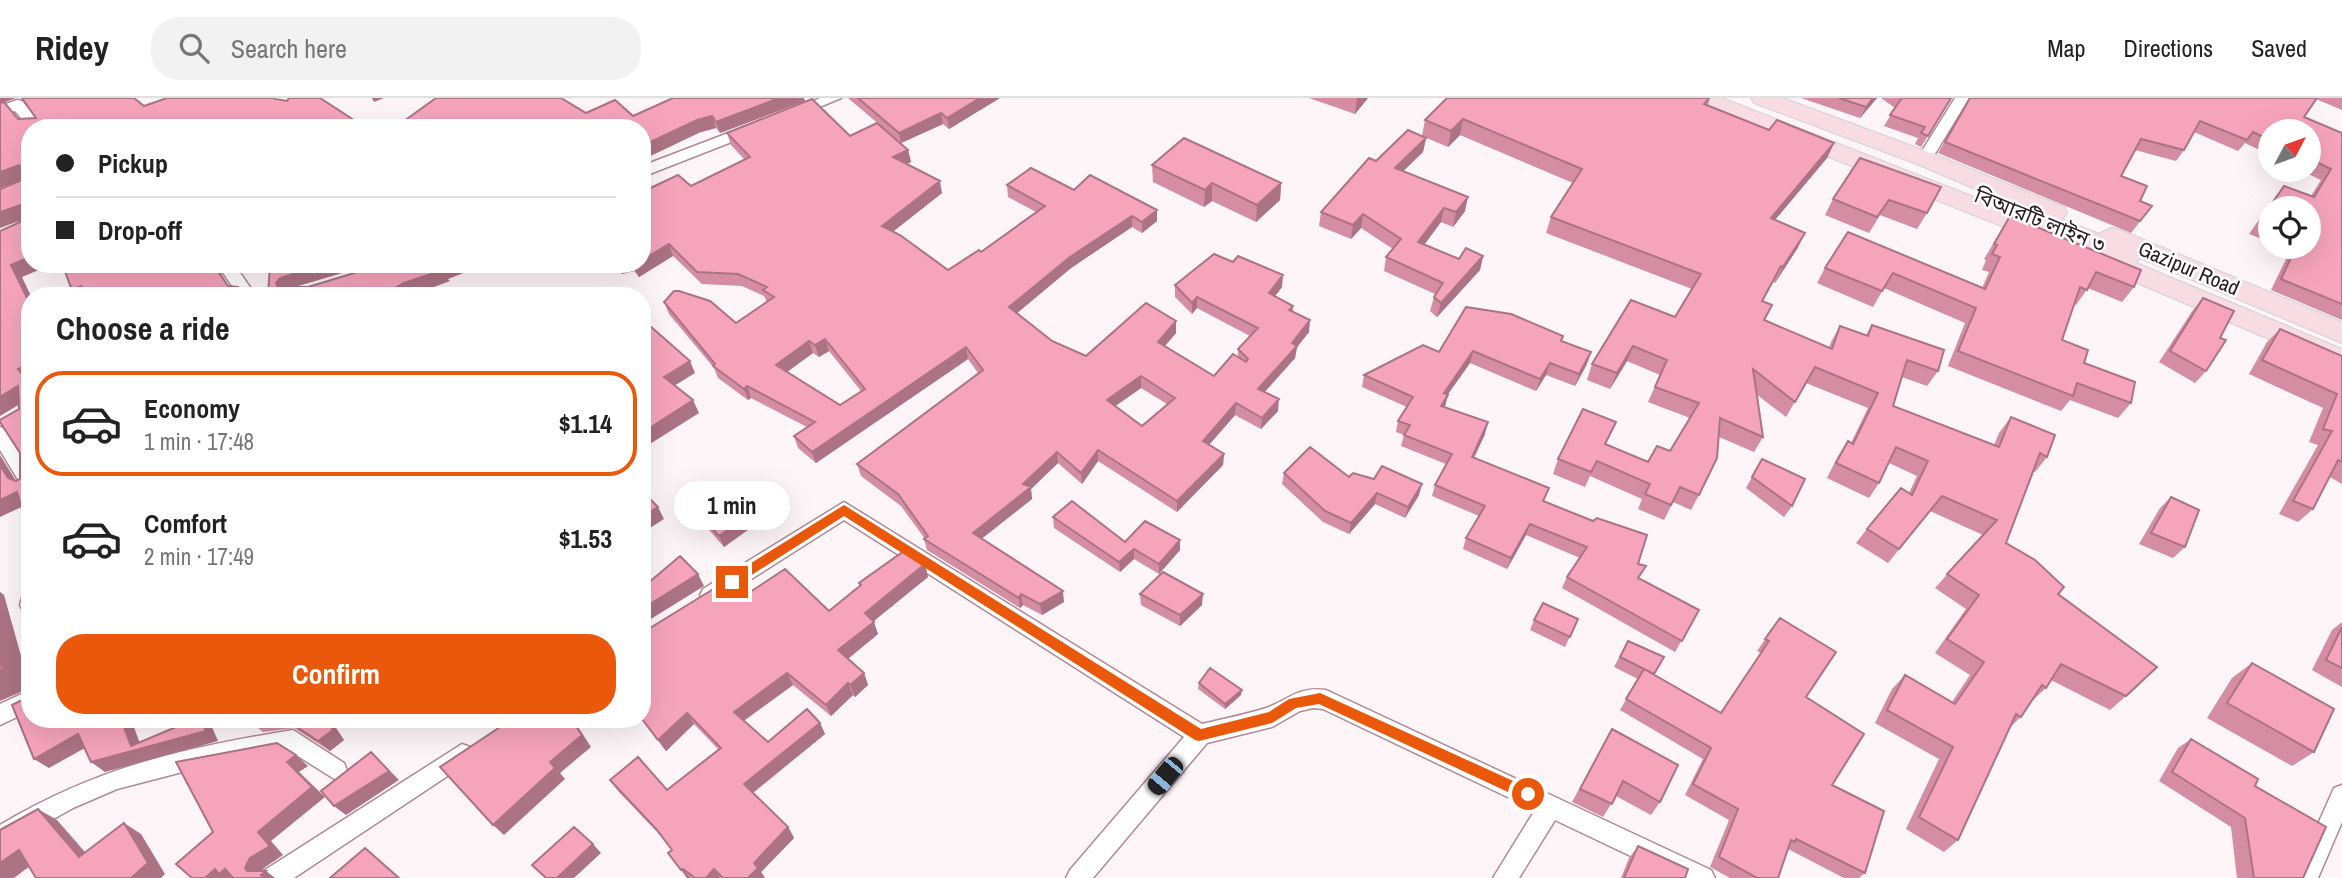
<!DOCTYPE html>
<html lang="en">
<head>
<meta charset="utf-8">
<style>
	:root { --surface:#fff; --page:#f2f2f2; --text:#222; --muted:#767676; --line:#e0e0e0; --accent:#ea580c }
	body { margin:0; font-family:"Archivo Narrow","Noto Sans Bengali",sans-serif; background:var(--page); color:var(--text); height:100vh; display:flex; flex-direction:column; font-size:26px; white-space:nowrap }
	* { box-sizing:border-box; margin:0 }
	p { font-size:23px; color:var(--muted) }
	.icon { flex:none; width:38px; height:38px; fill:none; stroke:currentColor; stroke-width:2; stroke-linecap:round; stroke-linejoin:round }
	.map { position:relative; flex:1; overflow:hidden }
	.panel { position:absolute; left:21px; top:189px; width:630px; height:441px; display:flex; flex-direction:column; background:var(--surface); border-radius:28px; box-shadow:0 7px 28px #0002 }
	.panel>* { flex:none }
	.hud { position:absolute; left:21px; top:21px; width:630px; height:154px; border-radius:28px; box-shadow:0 7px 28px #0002; display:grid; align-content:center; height:154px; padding:0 35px; background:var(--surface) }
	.needle { width:46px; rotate:49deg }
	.controls { position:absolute; left:2258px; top:21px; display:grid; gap:14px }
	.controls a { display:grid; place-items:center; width:63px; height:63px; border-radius:50%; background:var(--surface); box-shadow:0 7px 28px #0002; font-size:35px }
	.end { position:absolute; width:32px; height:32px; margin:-16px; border:9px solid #ea580c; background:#fff; box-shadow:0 0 0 4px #fff }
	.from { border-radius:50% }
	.bubble { position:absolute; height:49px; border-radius:24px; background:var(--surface); box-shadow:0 7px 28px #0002; font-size:23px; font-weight:800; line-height:49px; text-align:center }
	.car { position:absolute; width:21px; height:42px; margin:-21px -10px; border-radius:9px; box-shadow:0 0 5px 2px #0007; background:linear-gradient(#222 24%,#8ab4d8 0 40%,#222 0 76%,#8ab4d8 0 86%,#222 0) }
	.hud b { display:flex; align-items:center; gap:24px; height:66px; font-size:26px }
	.hud b+b { border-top:2px solid var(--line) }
	.hud i { width:18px; height:18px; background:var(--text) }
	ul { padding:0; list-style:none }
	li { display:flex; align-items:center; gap:21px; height:105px; margin:0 14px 10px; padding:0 21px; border:4px solid transparent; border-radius:28px }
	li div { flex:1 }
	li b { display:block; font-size:26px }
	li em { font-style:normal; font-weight:800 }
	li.active { border-color:var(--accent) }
	li>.icon { width:63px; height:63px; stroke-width:1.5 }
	h2 { padding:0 35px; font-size:32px; line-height:84px }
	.cta { display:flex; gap:14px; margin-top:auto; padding:14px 35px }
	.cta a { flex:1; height:80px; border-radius:28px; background:var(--accent); color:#fff; font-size:28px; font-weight:800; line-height:80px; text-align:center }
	header { display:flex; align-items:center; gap:42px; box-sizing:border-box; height:98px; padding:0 35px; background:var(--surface); border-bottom:2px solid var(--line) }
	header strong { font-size:33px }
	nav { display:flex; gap:38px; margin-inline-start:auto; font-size:24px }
	.search { width:490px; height:63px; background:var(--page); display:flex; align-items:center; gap:18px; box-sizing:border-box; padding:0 24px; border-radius:28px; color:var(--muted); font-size:26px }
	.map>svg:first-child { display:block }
</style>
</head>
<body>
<header>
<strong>Ridey</strong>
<div class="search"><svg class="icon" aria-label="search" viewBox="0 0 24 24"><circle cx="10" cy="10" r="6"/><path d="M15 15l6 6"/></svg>Search here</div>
<nav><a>Map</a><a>Directions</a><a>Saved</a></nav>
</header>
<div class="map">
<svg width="2342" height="780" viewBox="0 0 2342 780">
	<rect width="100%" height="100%" fill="#fdf5f7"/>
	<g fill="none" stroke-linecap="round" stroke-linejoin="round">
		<g stroke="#af8993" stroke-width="3">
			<path id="street" d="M820,0H841L798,18L793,20L786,15Z
				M1955,0H1969L1930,64H1920L1917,61Z
				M17,2L22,3L44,30L30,31L15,13L0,18V8Z
				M752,26L757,28V34L642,79V68Z
				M217,166H234L256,198H239Z
				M0,329L7,331L30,368V392L23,390L0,352Z
				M844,404L1202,626C1222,621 1243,617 1263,611C1287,604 1296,588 1326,592L1711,772L1715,780H1677L1555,722L1519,780H1493L1535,712L1323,611L1313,610L1300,613L1272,629L1207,645L1093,780H1066L1070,772L1184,639L844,422L717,503L710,506L703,503L700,497L703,491Z
				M30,494V516L23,513L20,507L23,497Z
				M30,592V613L0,627V606Z
				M293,632L344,665L347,672L344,679L336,682L290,653L194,671L117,691L73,710L0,751V727C97,669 183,650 293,632Z
				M462,646L470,649L473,656L470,663L294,780H261L265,772Z
				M2342,687V724L2318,780H2294L2334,690Z"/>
		</g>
		<g stroke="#d4d1d2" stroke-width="2">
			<path id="primary" d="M1691,0H1722L2017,116L2022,111L1917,66L1754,5L1751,0H1783L1933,56L2064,109L2067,115L2062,121L2099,136L2111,130L2120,132L2342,224V245L2140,160L2136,165L2342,251V272L2095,167L2091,161L2097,154L2056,138L2045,144L2036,142L1694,5Z"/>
		</g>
		<use href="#street" fill="#fff" fill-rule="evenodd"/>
		<use href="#primary" fill="#f8dce3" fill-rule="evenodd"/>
	</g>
	<path fill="#d48da2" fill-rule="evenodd" d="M848,0H1000L949,31L943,26L901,45Z
		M1309,0H1368L1355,16Z
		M1710,0L1708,7L1769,32L1834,45L1827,60L1775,122L1805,135L1797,151L1775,185L1773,184L1763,203L1772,207L1764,222L1829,250L1831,244L1840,228L1866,237L1872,227L1938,273L1927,288L1902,279L1893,308L1994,347L1999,335L2011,319L2047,359L2035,374L2033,373L2006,445L2058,496L2126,598L2110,612L2051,582L2046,590L2032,603L2021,619L2010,629L1958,742L1944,754L1906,731L1939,661L1875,625L1892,591L1905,577L1952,604L1970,577L1935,555L1966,511L1935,490L1983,437L1930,413L1888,465L1856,445L1867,431L1909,395L1917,378L1889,365L1879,385L1869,400L1827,380L1838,358L1848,343L1851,345L1868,310L1806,285L1786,319L1756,296L1763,339L1754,354L1719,339L1699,397L1691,412L1673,404L1664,422L1638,411L1642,401L1590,378L1585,389L1553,376L1558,361L1606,346L1648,364L1670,353L1690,320L1648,304L1660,277L1627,263L1610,291L1587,282L1592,266L1675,219L1692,191L1546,135L1551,119L1573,85L1460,37L1448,49L1422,38L1425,22Z
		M1801,0H1877L1860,20Z
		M1881,0H1952L1921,49L1915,46L1918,40L1884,28L1895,10Z
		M1970,0H2342V12L2316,1L2304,19L2342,35V222L2271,192L2290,153L2280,149H2308L2270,110V144L2249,136L2275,99L2284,88L2311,98L2321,82L2300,72H2308V33H2270V57L2245,45L2238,53L2194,34L2184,52L2176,63L2135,52L2121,78L2140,103L2152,108L2131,135L1938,55Z
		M805,3L720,35L716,30L701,34L642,30H408L404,23L586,15L633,18Z
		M727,35L850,38L908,52L911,64L906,66L942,95L893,133L948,172L981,154L1036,114L1008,99L1007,87L1074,92L1157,112V123L1142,135L1132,129L1071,170L1017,215L1052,243L1086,258L1176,223V235L1165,248L1214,278L1238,259V251L1250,238L1197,210L1192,216L1175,199V187L1282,189L1275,198L1293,208V214L1309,234L1297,249L1295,260L1265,294L1278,313L1261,331L1235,317L1209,347L1224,356L1223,367L1177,414L1098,363L1082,386L1058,365L1031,391L1032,401L981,441L1064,504L1042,517L1023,507L1020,510L927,452L924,441H925L901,408L861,378L857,366L978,275L968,261L816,365L798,350L794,338L807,329L751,300L748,302L718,280L714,270L669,216L664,204L736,225L767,204L764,198L742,188L702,186L673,158L639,179L634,173L622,176L613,166H642L691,88L745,62L731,47ZM829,253L861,293L840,307L787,274L813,255L819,259ZM1141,290L1167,306L1142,328L1115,308Z
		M1426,40L1423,54L1403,73L1465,113L1453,129L1441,124L1424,147L1459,161L1483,158L1480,172L1437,219L1430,213L1434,199L1435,196L1384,173L1386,159L1393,151L1361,130L1351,141L1319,128L1321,114L1376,63Z
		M1860,60L1927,115L1917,131L1880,117L1869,135L1825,117L1833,101Z
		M1152,67L1281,85L1280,102L1256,124L1212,103L1204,109L1153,84Z
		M2010,118L2134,189L2122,204L2088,190L2076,207L2074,206L2062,242L2084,265L2131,305L2118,320L2070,302L2061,313L1948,268L1965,225L1884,190L1873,209L1817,185L1825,170L1848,134L1982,190L1989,174L1982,172L1986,162L1984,161Z
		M2203,200L2220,240L2206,273L2195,285L2159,264L2193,212Z
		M2280,231L2342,258V386L2330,379L2313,411L2298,424L2279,416L2318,347L2309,344L2323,310L2249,276L2267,244Z
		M1561,243L1587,266L1575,288L1546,277L1536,293L1470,265L1448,296L1445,309L1485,336L1474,360L1544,403L1638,466L1639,481L1699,512L1675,554L1562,490L1567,479L1580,460L1526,437L1507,471L1463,451L1466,440L1479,418L1432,398L1435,387L1446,366L1401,348L1404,337L1396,334L1398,323L1407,309L1362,289L1364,277L1439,254Z
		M1762,361L1792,408L1784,419L1746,390Z
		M1284,375L1349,379L1419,397L1405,420L1375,406L1349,436L1323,424L1282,386Z
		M2171,399L2185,449L2173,460L2139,446L2160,410Z
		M691,407L756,426L724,449L697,418Z
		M1053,419L1125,444L1180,442V452L1159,476L1134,461L1120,474L1054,430Z
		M925,466L928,479L873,523L878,536L847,561L864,575L868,587L855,599L853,597L831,618L793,587L744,623L768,644L820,625L825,636L753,695L788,729L794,740L761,774L765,780H687L672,752L662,739L618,693L610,682L667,692L718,651L694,626L666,653L642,621L741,500L829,513L860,488L859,485Z
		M1140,496L1202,507L1180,528L1141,507Z
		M1780,520L1806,599L1832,687L1865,775L1859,780H1844L1788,751L1778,780H1730L1710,769L1729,722L1685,697L1703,661L1620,612L1638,581L1614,569L1628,543L1654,576L1720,615L1761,555L1757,553Z
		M1578,521L1565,549L1530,532L1534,522Z
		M2342,524V589L2312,572L2332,532Z
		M2252,565L2314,654L2292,668L2207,620L2232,580Z
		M1199,585L1241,597L1225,611L1198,591Z
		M256,621H330L344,642L330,653L294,630L263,634L252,625Z
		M1612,631L1660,704L1651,717L1616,698L1603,719L1572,704Z
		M2191,641L2255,688L2303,780H2237L2231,729L2159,683L2178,650Z
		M1638,748L1685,780H1621L1629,760Z"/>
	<path fill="#ac7384" d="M0,0H16L0,6Z
		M372,0H384L374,4Z
		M779,0H804L805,3L720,35L716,24Z
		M980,0H1000L949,31L947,20Z
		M1357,0H1368L1355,16Z
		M1873,0H1877L1860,20L1866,9Z
		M941,15L943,26L901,45L899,35Z
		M712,18L716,30L701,34L642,62V48L697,22Z
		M1463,21L1460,37L1448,49L1451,33Z
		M1426,40L1423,54L1392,84L1395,70Z
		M1834,45L1827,60L1763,136L1771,120Z
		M908,52L911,64L896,71L893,59Z
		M19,67L29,79L0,90V74Z
		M940,83L942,95L885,140L882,128Z
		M1212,85V103L1204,109L1205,92Z
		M1281,85L1280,102L1256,124L1257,107Z
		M1468,99L1465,113L1453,129L1456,114Z
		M21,107L30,119L0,130V114Z
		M1444,110L1441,124L1415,159L1418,144Z
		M1157,112V123L1142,135V124Z
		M1363,116L1361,130L1351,141L1353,127Z
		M1132,118V129L1071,170L1010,221L1009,209L1070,159Z
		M1805,135L1797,151L1775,185L1783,169Z
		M669,146L673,158L639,179L633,167L642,166V162Z
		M1483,158L1480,172L1437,219L1441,205Z
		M30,159V166H53L22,179L31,198H30V205L11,167Z
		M55,166H65L70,173L64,175Z
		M213,166H215L235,198L228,188Z
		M325,166H373L288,191L285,197L276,185L280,180Z
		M448,166L484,167L448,181L450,183L410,198H381L404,185Z
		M617,166H631L634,173L622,176Z
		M1283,177L1282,189L1268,207L1269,195Z
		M81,188L90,198H78L72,192Z
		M1197,199V210L1192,216V205Z
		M1310,222L1309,234L1297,249L1295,260L1257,302L1258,291Z
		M1176,223V235L1158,256V244Z
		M825,241L829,253L819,259L815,247Z
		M809,243L813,255L780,279L776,267Z
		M1633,248L1627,263L1610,291L1617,275Z
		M966,249L968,261L816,365L812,354Z
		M1473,253L1470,265L1441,306L1444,295Z
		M1591,254L1587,266L1575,288L1579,276Z
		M690,263L695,275L669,291L664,279Z
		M30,265V286L18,271Z
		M1550,265L1546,277L1536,293L1540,281Z
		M1141,278V290L1107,314V302Z
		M18,288L30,300L0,318V299Z
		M747,288L751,300L748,302L744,291Z
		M1448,297L1445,308L1438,319L1441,308Z
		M1279,301L1278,313L1261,331L1262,320Z
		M693,302L699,315L642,351V335Z
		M1236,305L1235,317L1202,355L1203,343Z
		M1488,324L1485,336L1469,370L1472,359Z
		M1098,352V363L1082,386L1081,375Z
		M1057,354L1058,365L1031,391L1032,401L975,446L973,435Z
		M1224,356L1223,367L1177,414V403Z
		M0,357L21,391L8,380L0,367Z
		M1422,386L1419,397L1405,420L1408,409Z
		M17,394L30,405L0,419V402Z
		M1377,395L1375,406L1349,436L1351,425Z
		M658,409L664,421L642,435V419Z
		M752,415L756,426L724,449L719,438Z
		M1530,426L1526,437L1507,471L1511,460Z
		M1180,442V452L1159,476V466Z
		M1134,451V461L1120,474L1119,464Z
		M925,466L928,479L869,527L865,515Z
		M698,476L704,488L646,524L642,519V511Z
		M1063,493L1064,504L1042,517L1040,506Z
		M0,494L4,497L30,590L0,603Z
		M1021,496L1023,507L1020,510L1019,500Z
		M1203,496L1202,507L1180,528V517Z
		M874,524L878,536L843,565L838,552Z
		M787,575L793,587L740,625L734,614Z
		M864,575L868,587L855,599L850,587Z
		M848,585L853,597L831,618L826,607Z
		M1242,592L1241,597L1225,611V606Z
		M687,615L694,626L666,653L658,642Z
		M121,621H131L142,651L200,621L212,629L218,643L105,674L91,664L131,648Z
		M326,621H330L344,642L330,653L318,643Z
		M478,621H493L483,627Z
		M571,621H573L591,649L560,675L565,681L504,737L493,727L550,664Z
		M820,625L825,636L750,697L744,686Z
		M78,636L92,646L49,670L34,661Z
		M371,654L399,682L346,717L334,708Z
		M296,657L308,668L299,674L325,699L271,743L283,757L264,770L259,779L247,773L245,770L258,734L287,664Z
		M38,711L57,722L98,769L79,759Z
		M124,725L141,736L165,776L161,780H131Z
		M788,729L794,740L761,774L765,780H748L754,765Z
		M593,746L601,755L574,780H557Z
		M19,752L38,762L14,780H0V765Z
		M215,771H225L239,780H205Z
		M683,771L690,780H687L681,772Z
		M714,771L720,780H706Z
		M266,773L275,780H264L261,777Z"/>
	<path fill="#f6a4bc" stroke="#ac7384" stroke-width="2" fill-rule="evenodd" d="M22,0H134L144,8L167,0H275V1L287,3L289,0H320L366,30H30V159L11,167L29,204L30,203V265L18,271L30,286V438L17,394L0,402V367L8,380L16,383L20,381V355L0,324V322L19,311L18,288L0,299V133L20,124L21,107L0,114V91L22,82V69L19,67L0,74V5L4,4L18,21L36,20Z
		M436,0H561L586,15L615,2L633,18L673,0H779L716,24L712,18L697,22L642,48V30H412L404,23Z
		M858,0H980L947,20L941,15L899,35Z
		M1447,0H1709L1704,6L1769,32L1777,22L1834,45L1771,120L1805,135L1783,169L1781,168L1762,203L1772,207L1764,222L1832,251L1840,228L1868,238L1872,227L1944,252L1938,273L1907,262L1893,308L1999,349L2011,319L2055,337L2047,359L2040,355L2006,445L2035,462L2064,489L2058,496L2157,569L2126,598L2061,566L2046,590L2042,587L2021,619L2016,616L1958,742L1919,719L1953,649L1887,612L1905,577L1955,606L1984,564L1947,541L1979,497L1947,476L1997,422L1942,398L1899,451L1867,431L1901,390L1912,397L1928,363L1896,349L1879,385L1836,365L1848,343L1853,346L1878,295L1815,269L1795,304L1753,271L1763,339L1720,320L1717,360L1699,397L1680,389L1671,407L1645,396L1650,386L1597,363L1591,374L1558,361L1583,311L1616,324L1605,346L1648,364L1657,348L1670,353L1699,305L1655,289L1667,262L1633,248L1617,275L1592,266L1631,202L1675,219L1701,176L1551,119L1582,71L1463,21L1451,33L1425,22Z
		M1839,0H1873L1866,9Z
		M1902,0H1951L1928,38L1921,35L1925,29L1890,17Z
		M1970,0H2317L2304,19L2342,35V206L2281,181L2296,149H2308V110H2270V129L2259,125L2284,88L2314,99L2331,71L2308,60V33H2270V42L2253,34L2247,42L2200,23L2184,52L2141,41L2121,78L2147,88L2140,103L2152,108L2140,123L1945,44Z
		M812,1L850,38L877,25L908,52L893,59L940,83L882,128L900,137L948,172L979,152L981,154L1045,108L1007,87L1031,70L1074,92L1090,77L1157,112L1142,124L1132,118L1070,159L1009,209L1052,243L1086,258L1146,205L1176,223L1158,244L1214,278L1233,256L1246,264L1248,261L1238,251L1258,230L1197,199L1192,205L1175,187L1214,156L1233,164L1238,158L1283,177L1269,195L1293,208L1289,212L1310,222L1292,245L1297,248L1258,291L1279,301L1262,320L1236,305L1203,343L1224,356L1177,403L1098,352L1081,375L1057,354L1023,386L1031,389L973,435L1063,493L1040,506L1021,496L1019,500L924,441L928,438L898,396L857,366L983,272L966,249L812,354L794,338L815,324L747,288L744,291L713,268L715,266L664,204L674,193H679L710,203L736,225L774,199L763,192L767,189L738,176L697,174L669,146L642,162V94L678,77L691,88L750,59L727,35ZM825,241L865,291L840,307L776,267L809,243L815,247ZM1141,278L1175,300L1142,328L1107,302Z
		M1408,32L1426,40L1395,70L1468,99L1456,114L1444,110L1418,144L1459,161L1466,150L1483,158L1441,205L1434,199L1443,185L1386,159L1401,141L1363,116L1353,127L1321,114L1369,60L1376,63Z
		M1184,40L1281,85L1257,107L1212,85L1205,92L1152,67Z
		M1860,60L1941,89L1927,115L1889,102L1877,119L1833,101Z
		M2010,118L2141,172L2134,189L2096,174L2087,192L2080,189L2062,242L2088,252L2084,265L2135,284L2131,305L2077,285L2073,298L1958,253L1976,210L1893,175L1882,193L1825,170L1848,134L1985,191L2000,159L1992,156L1997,147L1994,146Z
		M62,166H213L228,188L238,189L246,198H84L81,188L72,192Z
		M270,166H325L280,180L276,185L278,189H308L384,166H448L441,169L443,172L404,185L381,198H268Z
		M2203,200L2234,213L2220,240L2226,242L2206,273L2170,253Z
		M1466,209L1511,216L1563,238L1561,243L1591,254L1579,276L1550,265L1540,281L1473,253L1444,295L1448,297L1441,308L1488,324L1472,359L1549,390L1543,403L1593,423L1597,420L1647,437L1638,466L1646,468L1638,480L1699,512L1682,543L1567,479L1587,449L1530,426L1511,460L1466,440L1485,408L1435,387L1452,356L1404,337L1410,327L1398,323L1413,299L1364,277L1423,247L1439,254Z
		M642,221L690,263L664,279L693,302L642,335Z
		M2280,231L2342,258V364L2338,362L2313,411L2293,403L2332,333L2323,331L2337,296L2262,262Z
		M1310,349L1349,379L1353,375L1374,381L1382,368L1422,386L1408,409L1377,395L1351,425L1325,413L1284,375Z
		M1762,361L1805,381L1792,408L1752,379Z
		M722,387L752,415L719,438L691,407Z
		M642,393L658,409L642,419Z
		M2171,399L2199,412L2185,449L2151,435Z
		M1072,403L1125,444L1145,423L1180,442L1159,466L1134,451L1119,464L1053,419Z
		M904,453L925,466L865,515L874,524L838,552L864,575L850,587L848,585L826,607L787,575L734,614L768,644L807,611L820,625L744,686L788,729L754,765L758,770L748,780H723L714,771L706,780H695L683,771L681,772L668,755L672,752L657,732L610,682L638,659L667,692L721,650L687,615L658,642L642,621V535L728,482L741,500L785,471L829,513L861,487L859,485Z
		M680,458L698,476L642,511V481L647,486Z
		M1163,474L1203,496L1180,517L1140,496Z
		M1543,505L1578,521L1570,539L1534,522Z
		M1780,520L1836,554L1806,599L1864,636L1832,687L1884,713L1865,775L1796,741L1795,744L1791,742L1778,780H1757L1719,759L1738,711L1693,686L1711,650L1626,601L1644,571L1721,615L1769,543L1765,541Z
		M2342,529V570L2326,562Z
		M1628,543L1664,559L1654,576L1620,559Z
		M0,558L3,571L0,573Z
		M2252,565L2334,611L2314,654L2227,605Z
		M1210,570L1242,592L1225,606L1199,585Z
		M30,598V621H121L131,648L195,621H200L206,633L91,664L78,636L34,661L12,607Z
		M256,621H274L252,625Z
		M285,621H326L333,632L318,643Z
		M512,621H571L582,637L550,664L555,670L493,727L440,669Z
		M1612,631L1678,667L1660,704L1623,683L1612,706L1580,691Z
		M2191,641L2258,681L2255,688L2326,729L2303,780H2254L2245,720L2172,674Z
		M277,645L296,657L287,664L312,689L258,734L270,748L250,760L245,770L247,773H266L261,777L264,780H233L225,771L219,776L215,771L205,780H192L176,766L213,734L176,664Z
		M371,654L389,673L334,708L321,693Z
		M38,711L79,759L124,725L148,765L131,780H36L19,752L0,765V732Z
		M574,729L593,746L557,780H546L532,767Z
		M1638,748L1688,771L1685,780H1624Z
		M365,750L399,780H330Z"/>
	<path fill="#ea580c" d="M844,407L1201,631L1269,614L1289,601L1320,595L1533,692L1535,696L1533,701H1523L1319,606L1296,610L1272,625L1199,643L1195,642L844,418L736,487H727V480Z"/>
	<g text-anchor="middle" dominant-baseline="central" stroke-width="5" stroke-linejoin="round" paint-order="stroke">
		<g font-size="21" fill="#281a1e" stroke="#fff">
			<text transform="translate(2040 122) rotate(22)">বিআরটি লাইন ৩</text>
			<text transform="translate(2189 170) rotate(23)">Gazipur Road</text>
		</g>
	</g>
</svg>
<div class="controls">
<a><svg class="needle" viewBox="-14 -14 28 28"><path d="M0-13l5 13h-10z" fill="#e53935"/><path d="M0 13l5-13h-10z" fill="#767676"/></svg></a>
<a><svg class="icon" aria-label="locate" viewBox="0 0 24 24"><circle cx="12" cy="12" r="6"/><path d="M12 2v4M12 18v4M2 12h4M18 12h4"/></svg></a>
</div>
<i class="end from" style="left:1528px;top:696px"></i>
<i class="end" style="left:732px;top:484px"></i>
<div class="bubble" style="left:674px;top:383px;width:116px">1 min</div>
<i class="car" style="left:1165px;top:678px;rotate:220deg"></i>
<div class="hud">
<b><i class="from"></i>Pickup</b>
<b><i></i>Drop-off</b>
</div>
<section class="panel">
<h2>Choose a ride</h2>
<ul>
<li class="active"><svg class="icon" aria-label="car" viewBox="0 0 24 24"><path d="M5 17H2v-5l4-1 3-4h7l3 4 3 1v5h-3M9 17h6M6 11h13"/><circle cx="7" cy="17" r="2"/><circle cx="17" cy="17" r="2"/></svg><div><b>Economy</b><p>1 min · 17:48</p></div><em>$1.14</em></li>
<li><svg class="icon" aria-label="car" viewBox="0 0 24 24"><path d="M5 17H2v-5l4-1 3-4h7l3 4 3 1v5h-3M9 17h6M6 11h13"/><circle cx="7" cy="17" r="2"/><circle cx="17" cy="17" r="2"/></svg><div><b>Comfort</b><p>2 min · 17:49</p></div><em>$1.53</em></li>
</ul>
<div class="cta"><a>Confirm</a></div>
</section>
</div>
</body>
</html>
